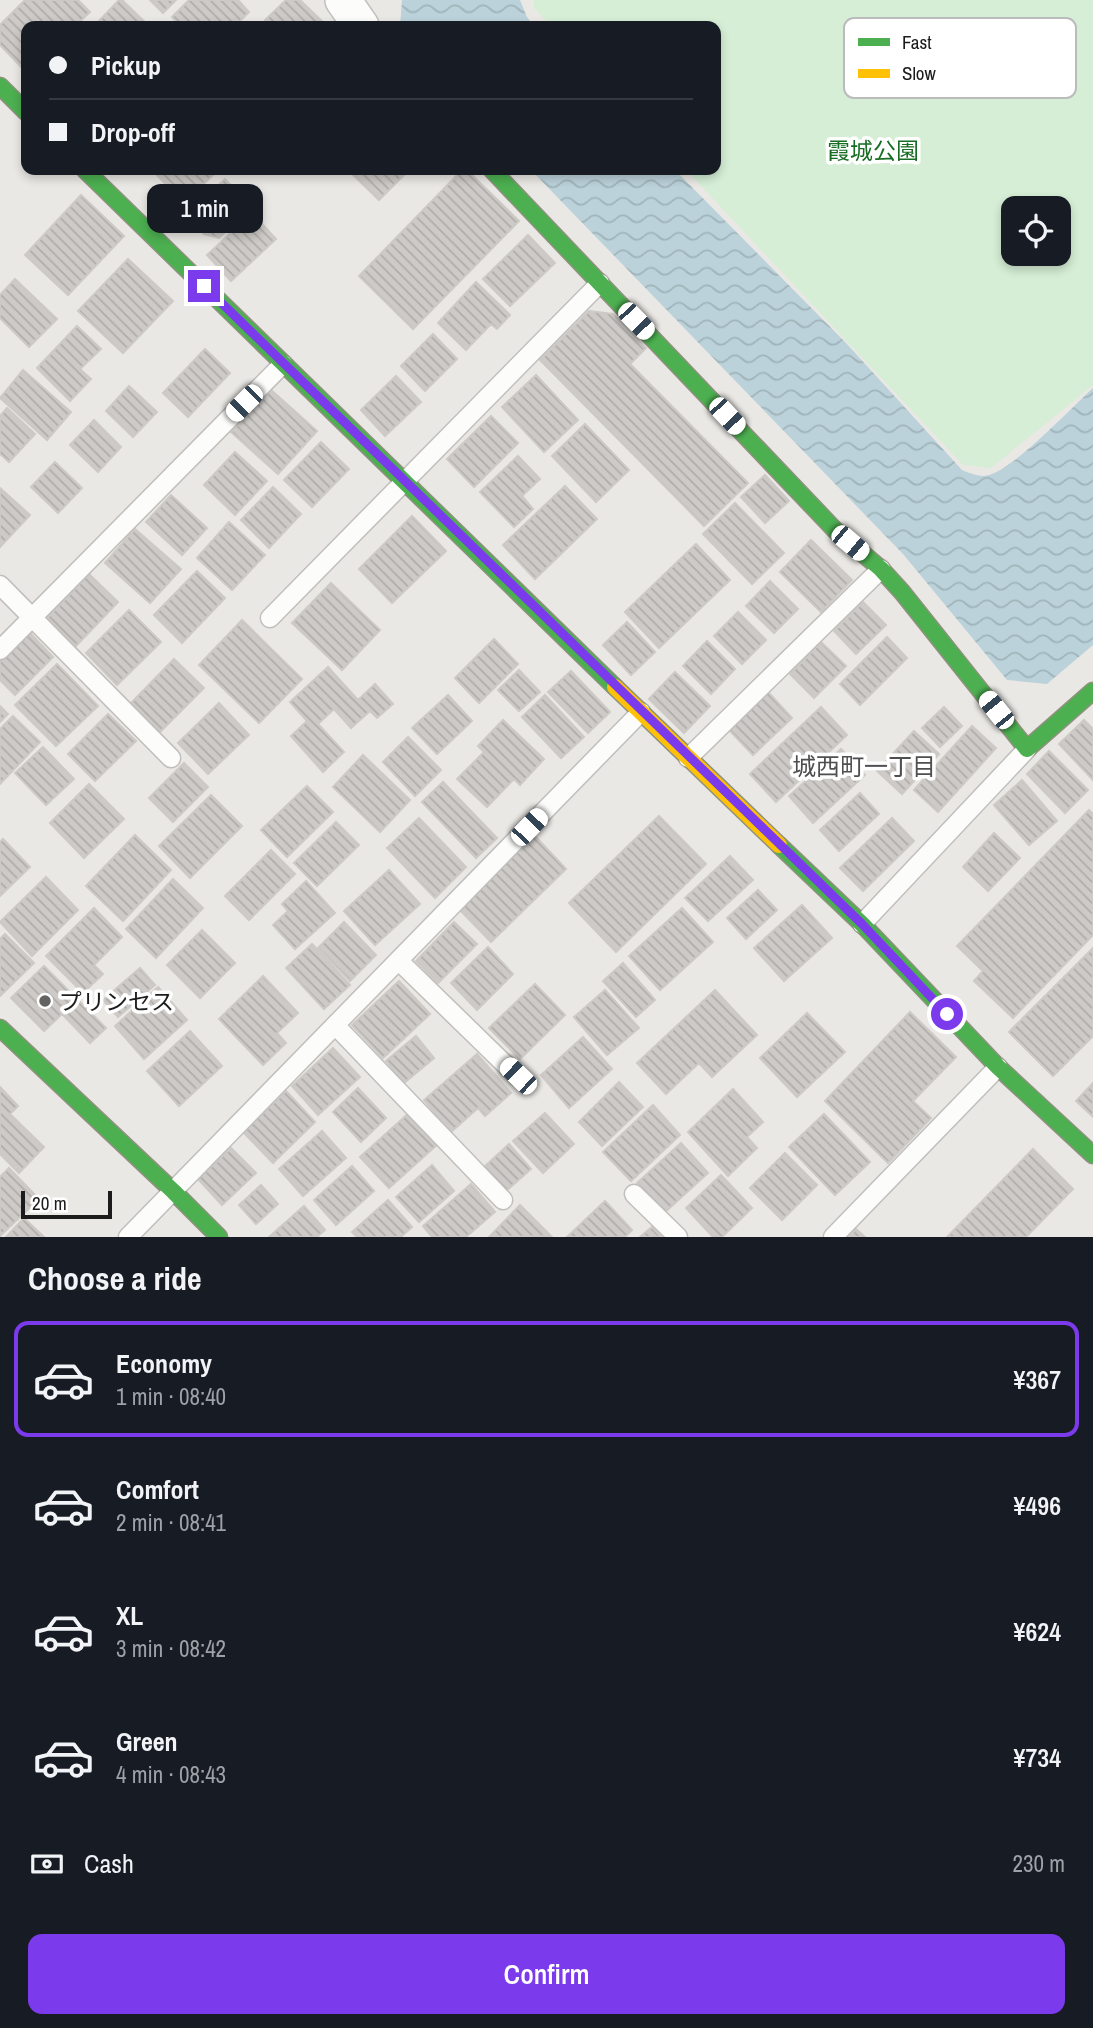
<!DOCTYPE html>
<html lang="en">
<head>
<meta charset="utf-8">
<style>
	:root { --surface:#171b24; --page:#20242c; --text:#f1f3f6; --muted:#9ea1a6; --line:#363941; --accent:#7c3aed }
	body { margin:0; font-family:"Archivo Narrow","Noto Sans JP",sans-serif; background:var(--page); color:var(--text); height:100vh; display:flex; flex-direction:column; font-size:26px; white-space:nowrap }
	* { box-sizing:border-box; margin:0 }
	p { font-size:23px; color:var(--muted) }
	.icon { flex:none; width:38px; height:38px; fill:none; stroke:currentColor; stroke-width:2; stroke-linecap:round; stroke-linejoin:round }
	.map { position:relative; height:1237px; overflow:hidden }
	.details { display:flex; flex-direction:column; background:var(--surface); flex:1 }
	.details>* { flex:none }
	.guide { position:absolute; left:21px; top:21px; width:700px; height:154px; border-radius:14px; box-shadow:0 4px 10px #0003; display:grid; align-content:center; height:154px; padding:0 28px; background:var(--surface) }
	.controls { position:absolute; left:1001px; top:196px; display:grid; gap:14px }
	.controls a { display:grid; place-items:center; width:70px; height:70px; border-radius:14px; background:var(--surface); box-shadow:0 4px 10px #0003; font-size:35px }
	.scale { position:absolute; left:21px; bottom:18px; width:91px; box-sizing:border-box; padding-left:7px; border:4px solid #1c1c1c; border-top:0; font-size:19px; line-height:24px; white-space:nowrap; color:#1c1c1c; -webkit-text-stroke:5px #fff; paint-order:stroke }
	.end { position:absolute; width:32px; height:32px; margin:-16px; border:9px solid #7c3aed; background:#fff; box-shadow:0 0 0 4px #fff }
	.from { border-radius:50% }
	.bubble { position:absolute; height:49px; border-radius:14px; background:var(--surface); box-shadow:0 4px 10px #0003; font-size:23px; font-weight:600; line-height:49px; text-align:center }
	.car { position:absolute; width:21px; height:42px; margin:-21px -10px; border-radius:9px; box-shadow:0 0 5px 2px #0007; background:linear-gradient(#fff 24%,#345 0 40%,#fff 0 76%,#345 0 86%,#fff 0) }
	.guide b { display:flex; align-items:center; gap:24px; height:66px; font-size:26px }
	.guide b+b { border-top:2px solid var(--line) }
	.guide i { width:18px; height:18px; background:var(--text) }
	ul { padding:0; list-style:none }
	li { display:flex; align-items:center; gap:21px; height:116px; margin:0 14px 10px; padding:0 14px; border:4px solid transparent; border-radius:14px }
	li div { flex:1 }
	li b { display:block; font-size:26px }
	li em { font-style:normal; font-weight:600 }
	li.on { border-color:var(--accent) }
	li>.icon { width:63px; height:63px; stroke-width:1.5 }
	h2 { padding:0 28px; font-size:32px; line-height:84px }
	.pay { display:flex; align-items:center; gap:18px; height:77px; padding:0 28px; font-size:26px }
	.pay p { margin-inline-start:auto }
	.action { display:flex; gap:14px; margin-top:auto; padding:14px 28px }
	.action a { flex:1; height:80px; border-radius:14px; background:var(--accent); color:#fff; font-size:28px; font-weight:600; line-height:80px; text-align:center }
	.map>svg:first-child { display:block }
</style>
</head>
<body>
<div class="map">
<svg width="1093" height="1237" viewBox="0 0 1093 1237">
	<defs>
		<pattern id="water-waves" width="16" height="10" patternUnits="userSpaceOnUse" patternTransform="scale(1.75)"><rect width="16" height="10" fill="#bbd2da"/><path d="M0 5q4-4 8 0t8 0" fill="none" stroke="#a0b4ba"/></pattern>
		<pattern id="building-back-hatch" width="6" height="6" patternUnits="userSpaceOnUse" patternTransform="scale(1.75)"><rect width="6" height="6" fill="#cdcac7"/><path d="M-1 5l2 2M0 0l6 6M5-1l2 2" fill="none" stroke="#afadaa"/></pattern>
	</defs>
	<rect width="100%" height="100%" fill="#eae8e4"/>
	<path fill="#d5eed5" fill-rule="evenodd" d="M534,0H1093V385L991,468L963,465L686,170H716V26H551L534,8ZM1013,208H1059V254H1013Z"/>
	<path fill="url(#water-waves)" d="M402,0H520L527,17L534,26H400Z
		M531,170H675L846,343L962,470C970,473 980,478 989,475C1016,467 1070,409 1093,388V645L1047,684L1007,680L903,554Z"/>
	<path fill="url(#building-back-hatch)" stroke="#cdcac6" stroke-width="2" d="M25,0H78L90,12L75,26H26V72L0,45V25Z
		M119,0H122L149,26H94Z
		M150,0H176L163,13Z
		M189,0H238L249,12L235,26H181L172,17Z
		M286,0H300L327,26H271L265,20Z
		M161,170H218L184,203L156,174Z
		M348,170H409L379,200Z
		M462,170H467L519,221L413,329L359,276Z
		M225,179L252,207L219,238L204,234L186,215Z
		M81,195L124,236L68,295L25,255Z
		M252,213L276,239L231,281L207,255Z
		M528,235L555,263L510,306L483,279Z
		M128,259L173,301L123,353L78,311Z
		M15,279L57,319L29,347L0,318V295Z
		M476,282L510,315L497,329L491,324L466,350L438,323Z
		M589,311L613,314L646,348L630,364L748,483L704,526L540,360Z
		M77,326L101,349L80,369L91,379L70,401L37,368Z
		M433,334L457,359L425,391L401,366Z
		M205,349L230,373L188,417L163,393Z
		M23,370L71,412L47,440L0,398Z
		M536,375L578,420L544,452L502,407Z
		M396,376L421,402L385,436L361,410Z
		M129,386L157,412L133,437L106,411Z
		M270,389L317,431L278,474L231,432Z
		M7,408L35,434L9,462L0,454V416Z
		M491,416L518,443L474,487L447,459Z
		M94,420L121,447L98,472L70,445Z
		M585,424L629,470L596,502L552,456Z
		M321,442L349,469L312,507L284,480Z
		M235,452L267,481L235,515L204,485Z
		M518,456L540,479L522,496L533,509L514,527L480,492Z
		M55,462L82,488L58,513L31,487Z
		M765,475L789,501L765,523L741,497Z
		M565,486L597,519L535,579L503,545Z
		M273,487L301,514L269,548L241,520Z
		M0,488L30,515L0,547Z
		M171,495L207,528L182,555L146,522Z
		M735,503L784,553L752,584L703,534Z
		M412,516L446,551L392,603L359,569Z
		M229,522L265,555L232,590L197,558Z
		M135,529L181,569L150,603L105,563Z
		M811,540L852,580L821,612L780,572Z
		M696,544L730,580L659,648L625,612Z
		M197,571L225,598L182,643L154,615Z
		M89,574L118,602L76,646L47,618Z
		M770,581L798,609L774,633L746,606Z
		M331,583L380,630L342,670L292,623Z
		M863,602L886,625L856,654L834,631Z
		M129,610L161,642L117,685L86,653Z
		M738,612L766,640L742,664L714,636Z
		M242,620L302,679L259,723L199,665Z
		M627,622L655,652L631,675L603,645Z
		M29,632L53,657L15,695L0,680V661Z
		M887,637L907,658L860,705L840,684Z
		M494,639L518,664L479,703L455,678Z
		M707,641L735,669L711,694L683,666Z
		M821,642L846,666L814,698L790,674Z
		M174,659L204,688L160,732L131,703Z
		M57,664L98,706L56,746L15,705Z
		M328,667L358,700L375,684L393,704L377,718L370,711L351,728L334,709L318,724L344,752L323,772L291,736L307,721L290,702Z
		M519,670L540,692L519,711L498,690Z
		M571,671L610,712L588,733L548,692Z
		M675,672L710,706L684,733L649,699Z
		M768,692L792,718L753,755L729,730Z
		M448,695L472,721L437,754L412,728Z
		M545,695L584,737L561,758L522,717Z
		M219,703L249,735L208,774L178,743Z
		M0,706L8,714L0,722Z
		M821,707L847,735L776,802L750,774Z
		M944,707L962,726L940,747L922,728Z
		M108,714L136,741L95,781L68,754Z
		M13,716L40,742L0,784V729Z
		M503,720L544,759L520,785L514,779L487,807L457,779L484,752L478,746Z
		M1084,720L1093,729V780L1059,744Z
		M972,726L996,748L938,812L914,790Z
		M914,731L939,754L902,794L877,771Z
		M408,737L441,770L415,796L383,762Z
		M43,747L74,779L46,805L15,773Z
		M841,749L865,775L813,823L789,796Z
		M1049,751L1088,790L1065,813L1027,774Z
		M363,755L410,800L380,832L333,787Z
		M184,763L208,787L173,822L149,798Z
		M1022,780L1057,821L1029,845L994,805Z
		M443,782L497,838L476,858L422,802Z
		M89,784L124,819L84,858L50,823Z
		M307,786L333,812L287,857L261,830Z
		M860,793L879,814L839,851L820,830Z
		M211,795L242,826L190,878L159,846Z
		M1089,810L1093,814V935L1013,1018L974,981L983,971L957,946Z
		M659,816L706,864L616,952L569,903Z
		M419,818L466,867L435,898L387,848Z
		M892,818L914,841L863,891L840,868Z
		M336,822L359,845L317,886L294,863Z
		M994,833L1020,858L988,891L963,867Z
		M135,835L171,870L123,921L86,886Z
		M534,835L566,869L491,942L458,908Z
		M3,839L30,867L0,896V842Z
		M271,850L295,874L249,920L225,896Z
		M730,856L753,880L708,921L685,898Z
		M389,870L420,904L375,945L344,911Z
		M46,877L78,910L32,956L0,922Z
		M173,879L203,908L156,958L126,929Z
		M306,881L335,913L295,949L273,925L288,911L282,904Z
		M758,890L777,910L746,939L727,918Z
		M802,905L832,938L784,981L754,948Z
		M94,908L122,937L94,965L103,974L83,993L46,956Z
		M682,908L713,942L660,990L629,956Z
		M344,922L376,955L350,981L318,948Z
		M454,922L477,944L438,983L416,961Z
		M202,930L235,963L200,998L167,965Z
		M5,934L34,963L0,996V939Z
		M312,944L350,985L324,1009L286,968Z
		M488,947L513,974L477,1010L451,983Z
		M1093,948V1036L1053,1076L1009,1032Z
		M623,963L655,1000L636,1017L603,981Z
		M44,966L106,1028L90,1043L62,1014L44,1031L11,998Z
		M140,968L155,985L118,1017L103,1000Z
		M263,976L298,1013L277,1033L286,1043L263,1065L219,1019Z
		M399,981L430,1014L383,1058L352,1025Z
		M535,984L565,1015L520,1059L489,1028Z
		M158,987L187,1020L144,1059L115,1026Z
		M605,990L639,1028L607,1055L574,1017Z
		M715,990L757,1035L712,1077L699,1063L666,1094L637,1063Z
		M910,1012L956,1057L913,1101L931,1118L888,1163L825,1101Z
		M807,1013L845,1052L797,1097L760,1058Z
		M190,1031L222,1066L179,1106L147,1071Z
		M416,1036L434,1058L404,1083L386,1061Z
		M583,1037L612,1069L569,1108L541,1075Z
		M333,1048L360,1077L318,1115L292,1086Z
		M477,1054L511,1093L485,1116L478,1108L451,1132L424,1100Z
		M619,1082L643,1107L602,1146L579,1122Z
		M1093,1083V1117L1076,1101Z
		M0,1087L18,1106L10,1114L44,1147L19,1173L0,1154Z
		M358,1088L386,1118L361,1142L333,1112Z
		M733,1089L763,1122L747,1137L757,1148L728,1176L688,1132Z
		M286,1091L315,1122L273,1163L243,1132Z
		M653,1105L680,1135L631,1181L603,1152Z
		M410,1112L438,1144L389,1188L360,1157Z
		M545,1113L574,1144L543,1173L513,1141Z
		M824,1114L870,1162L835,1195L789,1147Z
		M322,1131L346,1158L303,1196L279,1169Z
		M681,1143L708,1173L664,1213L637,1183Z
		M509,1144L531,1169L505,1192L484,1167Z
		M231,1148L256,1173L222,1205L198,1179Z
		M1033,1149L1073,1189L1026,1237H947Z
		M785,1153L817,1185L782,1220L750,1188Z
		M432,1165L454,1191L419,1222L396,1197Z
		M352,1166L374,1191L336,1225L314,1200Z
		M9,1168L39,1199L0,1236V1177Z
		M721,1175L752,1208L722,1237H713L686,1208Z
		M471,1184L495,1212L466,1237H432L423,1226Z
		M261,1185L278,1204L256,1224L239,1205Z
		M388,1200L412,1227L401,1237H357L352,1232Z
		M605,1201L632,1230L625,1237H567Z
		M520,1205L551,1236L489,1237Z
		M304,1206L325,1230L317,1237H269Z
		M24,1218L44,1237H6Z
		M652,1227L661,1237H640Z
		M856,1229L865,1237H849Z"/>
	<g fill="none" stroke-linecap="round" stroke-linejoin="round">
		<g stroke="#c0bfbd" stroke-width="21">
			<path id="lane" d="M0,585L171,758
				M270,618L600,283
				M0,650L283,364
				M688,758L881,569
				M862,924L1027,749
				M399,961L518,1077
				M335,1025L503,1200
				M634,1194L678,1237
				M128,1237L641,712
				M833,1237L998,1067"/>
		</g>
		<g stroke="#c0bfbd" stroke-width="38">
			<path id="street" d="M343,0L361,26"/>
		</g>
		<g stroke="#8f917f" stroke-width="19">
			<path id="fast" d="M0,86L26,112
				M85,170L615,687
				M492,170L835,530L881,569L902,592L1027,749L1093,691
				M779,845L862,924L998,1067L1093,1155
				M0,1028L173,1191L219,1237"/>
		</g>
		<g stroke="#8f917f" stroke-width="19">
			<path id="slow" d="M615,687L779,845"/>
		</g>
		<use href="#lane" stroke="#fcfcfb" stroke-width="18"/>
		<use href="#street" stroke="#fcfcfb" stroke-width="35"/>
		<use href="#fast" stroke="#4caf50" stroke-width="16"/>
		<use href="#slow" stroke="#ffc107" stroke-width="16"/>
	</g>
	<g fill="none" stroke-linecap="round" stroke-linejoin="round">
		<path stroke="#7c3aed" stroke-width="9" d="M204,286L862,924L947,1014"/>
	</g>
	<circle fill="#646362" stroke="#fff" stroke-width="2.5" cx="45" cy="1001" r="7"/>
	<g text-anchor="middle" dominant-baseline="central" stroke-width="7" stroke-linejoin="round" paint-order="stroke">
		<g font-size="23" fill="#166d23" stroke="#fff">
			<text x="873" y="150">霞城公園</text>
		</g>
		<g font-size="23" fill="#1c1c1c" stroke="#fff" text-anchor="start">
			<text x="59" y="1001">プリンセス</text>
		</g>
		<g font-size="24" fill="#4f4f4f" stroke="#fff">
			<text x="864" y="766">城西町一丁目</text>
		</g>
	</g>
	<rect x="844" y="18" width="232" height="80" rx="10" fill="#fff" stroke="#bbb" stroke-width="2"/>
	<rect x="858" y="38" width="32" height="8" fill="#4caf50"/>
	<rect x="858" y="69" width="32" height="9" fill="#ffc107"/>
	<g font-size="19" fill="#1c1c1c">
		<text x="902" y="49">Fast</text>
		<text x="902" y="80">Slow</text>
	</g>
</svg>
<div class="controls">
<a><svg class="icon" aria-label="locate" viewBox="0 0 24 24"><circle cx="12" cy="12" r="6"/><path d="M12 2v4M12 18v4M2 12h4M18 12h4"/></svg></a>
</div>
<div class="scale">20 m</div>
<i class="end from" style="left:947px;top:1014px"></i>
<i class="end" style="left:204px;top:286px"></i>
<div class="bubble" style="left:147px;top:184px;width:116px">1 min</div>
<i class="car" style="left:636px;top:321px;rotate:136deg"></i>
<i class="car" style="left:244px;top:403px;rotate:225deg"></i>
<i class="car" style="left:727px;top:416px;rotate:137deg"></i>
<i class="car" style="left:850px;top:543px;rotate:130deg"></i>
<i class="car" style="left:996px;top:710px;rotate:321deg"></i>
<i class="car" style="left:529px;top:827px;rotate:44deg"></i>
<i class="car" style="left:518px;top:1076px;rotate:314deg"></i>
<div class="guide">
<b><i class="from"></i>Pickup</b>
<b><i></i>Drop-off</b>
</div>
</div>
<section class="details">
<h2>Choose a ride</h2>
<ul>
<li class="on"><svg class="icon" aria-label="car" viewBox="0 0 24 24"><path d="M5 17H2v-5l4-1 3-4h7l3 4 3 1v5h-3M9 17h6M6 11h13"/><circle cx="7" cy="17" r="2"/><circle cx="17" cy="17" r="2"/></svg><div><b>Economy</b><p>1 min · 08:40</p></div><em>¥367</em></li>
<li><svg class="icon" aria-label="car" viewBox="0 0 24 24"><path d="M5 17H2v-5l4-1 3-4h7l3 4 3 1v5h-3M9 17h6M6 11h13"/><circle cx="7" cy="17" r="2"/><circle cx="17" cy="17" r="2"/></svg><div><b>Comfort</b><p>2 min · 08:41</p></div><em>¥496</em></li>
<li><svg class="icon" aria-label="car" viewBox="0 0 24 24"><path d="M5 17H2v-5l4-1 3-4h7l3 4 3 1v5h-3M9 17h6M6 11h13"/><circle cx="7" cy="17" r="2"/><circle cx="17" cy="17" r="2"/></svg><div><b>XL</b><p>3 min · 08:42</p></div><em>¥624</em></li>
<li><svg class="icon" aria-label="car" viewBox="0 0 24 24"><path d="M5 17H2v-5l4-1 3-4h7l3 4 3 1v5h-3M9 17h6M6 11h13"/><circle cx="7" cy="17" r="2"/><circle cx="17" cy="17" r="2"/></svg><div><b>Green</b><p>4 min · 08:43</p></div><em>¥734</em></li>
</ul>
<div class="pay"><svg class="icon" aria-label="cash" viewBox="0 0 24 24"><path d="M3 7h18v10H3z"/><circle cx="12" cy="12" r="2"/></svg>Cash<p>230 m</p></div>
<div class="action"><a>Confirm</a></div>
</section>
</body>
</html>
